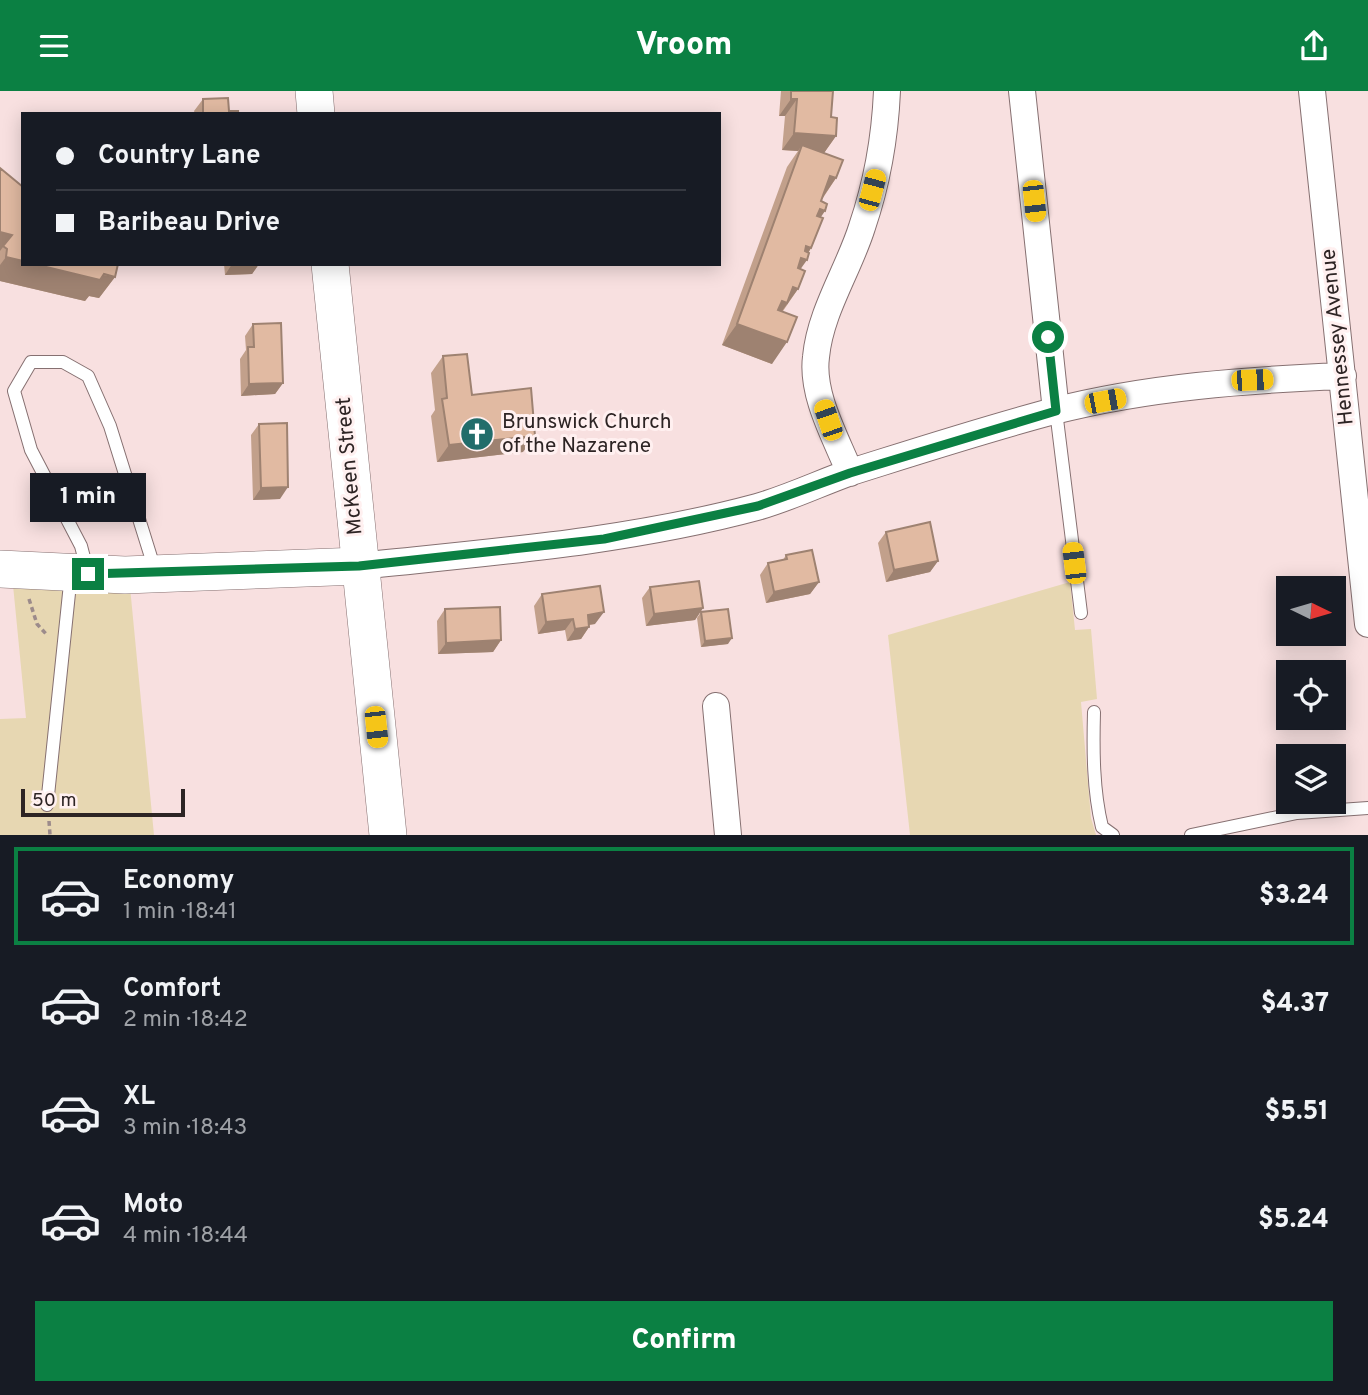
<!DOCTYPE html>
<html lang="en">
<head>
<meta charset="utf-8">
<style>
	:root { --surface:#171b24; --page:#242831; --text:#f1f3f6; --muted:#9ea1a6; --line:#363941; --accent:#0b8043 }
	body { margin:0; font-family:Overpass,sans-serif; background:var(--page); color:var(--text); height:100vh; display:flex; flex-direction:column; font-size:26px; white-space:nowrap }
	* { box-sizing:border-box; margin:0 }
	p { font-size:23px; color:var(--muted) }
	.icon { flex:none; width:38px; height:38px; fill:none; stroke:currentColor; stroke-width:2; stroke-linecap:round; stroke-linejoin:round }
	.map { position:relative; height:744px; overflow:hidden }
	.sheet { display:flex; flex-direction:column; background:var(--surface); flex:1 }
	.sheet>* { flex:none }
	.top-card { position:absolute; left:21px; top:21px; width:700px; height:154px; border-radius:0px; box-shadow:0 4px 18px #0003; display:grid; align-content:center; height:154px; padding:0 35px; background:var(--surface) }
	.needle { width:46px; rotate:95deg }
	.fabs { position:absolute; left:1276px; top:485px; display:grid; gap:14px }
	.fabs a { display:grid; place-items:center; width:70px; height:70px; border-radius:0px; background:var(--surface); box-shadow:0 4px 18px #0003; font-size:35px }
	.scale { position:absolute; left:21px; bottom:18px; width:164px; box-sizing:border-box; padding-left:7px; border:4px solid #2d2424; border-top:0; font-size:19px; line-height:24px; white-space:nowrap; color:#2d2424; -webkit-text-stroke:5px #fff0f0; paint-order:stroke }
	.end { position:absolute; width:32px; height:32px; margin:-16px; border:9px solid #0b8043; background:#fff; box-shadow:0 0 0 4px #fff }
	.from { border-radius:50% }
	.bubble { position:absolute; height:49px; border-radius:0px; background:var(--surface); box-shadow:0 4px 18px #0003; font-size:23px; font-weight:800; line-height:49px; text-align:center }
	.car { position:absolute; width:21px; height:42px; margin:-21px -10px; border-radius:9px; box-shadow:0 0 5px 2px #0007; background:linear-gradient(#f5c518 24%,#345 0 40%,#f5c518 0 76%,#345 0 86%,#f5c518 0) }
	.top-card b { display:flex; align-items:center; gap:24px; height:66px; font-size:26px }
	.top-card b+b { border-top:2px solid var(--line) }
	.top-card i { width:18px; height:18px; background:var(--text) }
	ul { padding:12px 0 0; list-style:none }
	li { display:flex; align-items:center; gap:21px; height:98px; margin:0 14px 10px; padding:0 21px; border:4px solid transparent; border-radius:0px }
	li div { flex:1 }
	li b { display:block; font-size:26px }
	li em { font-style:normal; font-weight:800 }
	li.current { border-color:var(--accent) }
	li>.icon { width:63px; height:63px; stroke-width:1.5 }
	.cta { display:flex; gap:14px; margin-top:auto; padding:14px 35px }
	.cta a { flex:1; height:80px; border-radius:0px; background:var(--accent); color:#fff; font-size:28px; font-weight:800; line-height:80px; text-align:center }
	header { display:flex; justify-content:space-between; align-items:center; height:91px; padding:0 35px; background:var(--accent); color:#fff; font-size:32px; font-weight:800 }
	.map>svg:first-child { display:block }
</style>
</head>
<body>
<header><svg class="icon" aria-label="menu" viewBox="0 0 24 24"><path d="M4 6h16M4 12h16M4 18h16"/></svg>Vroom<svg class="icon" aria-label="share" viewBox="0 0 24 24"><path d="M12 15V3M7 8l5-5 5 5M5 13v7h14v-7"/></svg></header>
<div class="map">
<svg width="1368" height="744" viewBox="0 0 1368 744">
	<rect width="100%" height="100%" fill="#f8e0e0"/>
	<path fill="#e7d7b2" d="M1070,491L1075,539L1091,538L1097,608L1081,611L1091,727L1096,744H910L888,544Z
		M13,494L130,496L154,744H0V628L26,627Z"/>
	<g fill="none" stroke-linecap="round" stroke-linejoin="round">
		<g stroke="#867071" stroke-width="14">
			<path id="lane" d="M1056,320L1081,522
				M87,478L81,455L31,359L14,300L31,271H63L88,285L110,335L155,479
				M1094,621C1093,659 1093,699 1102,736L1113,744
				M47,714L71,483
				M1191,744L1297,722L1368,717"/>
		</g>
		<g stroke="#867071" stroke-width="28">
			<path id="street" d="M1022,0L1056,320
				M1312,0L1368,533
				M850,382C836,347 811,304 816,266C820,221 849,178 862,136C877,92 885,46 887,0
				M359,475C492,461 627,451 757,416C789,407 820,392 851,381C918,360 986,338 1054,320C1148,296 1246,289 1343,285
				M716,615L728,744"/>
		</g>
		<g stroke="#867071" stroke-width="38">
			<path id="secondary" d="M314,0L316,23
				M330,173L388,744
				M0,478L125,484L359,475"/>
		</g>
		<path stroke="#9c8b8b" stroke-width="3.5" stroke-dasharray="5 3.5" stroke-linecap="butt" d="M29,508L37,533L47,544
			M49,730L50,744"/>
		<use href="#lane" stroke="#fff" stroke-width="12"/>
		<use href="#street" stroke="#fff" stroke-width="26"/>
		<use href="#secondary" stroke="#fff" stroke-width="37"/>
	</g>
	<path fill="#c2a08b" d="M781,0H833L831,26L836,45L824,62L836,87L821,110V126L811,157L800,178L798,198L783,220H781L772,273L722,254L787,76L798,60L782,59L785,25H779Z
		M203,8L229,20L238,23H195L194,20Z
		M0,77L115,186L99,207L89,205L85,210L0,190Z
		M224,173H259L252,183L225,184Z
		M253,233L283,292L275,303L241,305L240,268L246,259L245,245Z
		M443,265L472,304L523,361L437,371L431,325L435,319L431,282Z
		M259,333L280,408L253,409L251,344Z
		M886,441L938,470L930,481L886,491L878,452Z
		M786,464L819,491L810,503L766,512L760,484L768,472L783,469Z
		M650,496L703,517L695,529L646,535L642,507Z
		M542,503L595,533L589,534V536L581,548L567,550L565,539L538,543L534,515Z
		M445,518L501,549L493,561L438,563L437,530Z
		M701,521L728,553L701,556L697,527Z"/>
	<path fill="#9e8271" d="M791,8H797L785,25H779Z
		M794,42L836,45L824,62L802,54L798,60L782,59Z
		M830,85L836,87L821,109Z
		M820,118L825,120L810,142Z
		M0,141L12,144L0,160Z
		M806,155L811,157L804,168L807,169L792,190Z
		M6,166L23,170V173H34L115,186L99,207L89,205L85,210L0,190V174Z
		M232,173H259L252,183L225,184Z
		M793,196L798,198L772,234L782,210Z
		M737,233L787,251L772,273L722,254Z
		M283,292L275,303L241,305L249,293Z
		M535,345L523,361L437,371L449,354Z
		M288,396L280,408L253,409L261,397Z
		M938,470L930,481L886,491L894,479Z
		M819,491L810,503L766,512L774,501Z
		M703,517L695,529L646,535L654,523Z
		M604,521L595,533L579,535L588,524Z
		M573,528L565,539L538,543L546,531Z
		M589,536L581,548L567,550L575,538Z
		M732,547L728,553L701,556L705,550Z
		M501,549L493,561L438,563L446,552Z"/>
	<path fill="#e1baa2" stroke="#9e8271" stroke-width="2" d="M791,0H833L831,26L837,27L836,45L794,42L797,8H791Z
		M228,7L229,20H238V23H203V8Z
		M802,54L843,69L836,87L830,85L821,110L827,113L825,120L820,118L817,125L823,127L811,157L806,155L805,160L809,162L807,169L801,167L798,177L805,180L798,198L793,196L787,212L782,210L778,219L797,226L787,251L737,233Z
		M0,77L23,96V170L6,166L7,158L3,155L12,144L0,141Z
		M34,173H118L115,186L104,183L100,189Z
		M281,232L283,292L249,293L248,256H254L253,233Z
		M467,263L472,304L531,297L535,345L449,354L442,308L447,307L443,265Z
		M287,332L288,396L261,397L259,333Z
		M930,431L938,470L894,479L886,441Z
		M812,459L819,491L774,501L768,472L787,468L786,464Z
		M699,490L703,517L654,523L650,496Z
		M600,495L604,521L588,524L589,536L575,538L573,528L546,531L542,503Z
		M500,516L501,549L446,552L445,518Z
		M728,518L732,547L705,550L701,521Z"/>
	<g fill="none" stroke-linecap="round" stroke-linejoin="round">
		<path stroke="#0b8043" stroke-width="9" d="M88,483L359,475L604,448L758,415L850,382L1056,320L1048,246"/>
	</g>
	<defs>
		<g id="church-disc" transform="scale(1.75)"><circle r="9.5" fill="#226d6b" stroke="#fff0f0"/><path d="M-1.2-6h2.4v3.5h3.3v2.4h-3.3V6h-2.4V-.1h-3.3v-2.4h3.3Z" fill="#fff"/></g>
	</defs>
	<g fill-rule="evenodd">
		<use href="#church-disc" x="477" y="343"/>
	</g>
	<g text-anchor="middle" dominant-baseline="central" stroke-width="6" stroke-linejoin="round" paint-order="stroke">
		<g font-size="21" fill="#2d2424" stroke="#fff0f0">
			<text transform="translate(1338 246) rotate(-96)">Hennessey Avenue</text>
			<text transform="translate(350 375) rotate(-95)">McKeen Street</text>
		</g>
		<g font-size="21" fill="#2d2424" stroke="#fff0f0" text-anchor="start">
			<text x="502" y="331">Brunswick Church<tspan x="502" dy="24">of the Nazarene</tspan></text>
		</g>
	</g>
</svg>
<div class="fabs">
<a><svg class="needle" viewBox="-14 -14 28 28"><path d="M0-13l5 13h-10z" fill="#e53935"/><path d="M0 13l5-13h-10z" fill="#9ea1a6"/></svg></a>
<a><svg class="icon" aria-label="locate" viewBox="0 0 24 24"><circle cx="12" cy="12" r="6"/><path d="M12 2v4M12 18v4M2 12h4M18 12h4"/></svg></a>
<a><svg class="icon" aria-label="layers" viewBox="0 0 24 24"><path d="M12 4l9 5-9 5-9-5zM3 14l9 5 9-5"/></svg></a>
</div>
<div class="scale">50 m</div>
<i class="end from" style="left:1048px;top:246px"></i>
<i class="end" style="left:88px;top:483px"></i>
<div class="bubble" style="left:30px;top:382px;width:116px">1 min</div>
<i class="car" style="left:872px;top:99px;rotate:15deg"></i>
<i class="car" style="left:1034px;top:110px;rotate:174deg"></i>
<i class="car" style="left:1252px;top:289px;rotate:88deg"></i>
<i class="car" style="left:1105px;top:310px;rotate:79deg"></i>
<i class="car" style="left:828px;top:329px;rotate:341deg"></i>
<i class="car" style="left:1074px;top:472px;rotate:353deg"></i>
<i class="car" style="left:376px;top:636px;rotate:174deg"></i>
<div class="top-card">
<b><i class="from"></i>Country Lane</b>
<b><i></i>Baribeau Drive</b>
</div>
</div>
<section class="sheet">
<ul>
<li class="current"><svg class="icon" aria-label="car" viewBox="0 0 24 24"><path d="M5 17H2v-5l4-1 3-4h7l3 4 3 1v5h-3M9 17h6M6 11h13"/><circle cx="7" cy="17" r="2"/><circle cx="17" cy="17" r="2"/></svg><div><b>Economy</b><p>1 min · 18:41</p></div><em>$3.24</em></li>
<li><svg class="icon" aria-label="car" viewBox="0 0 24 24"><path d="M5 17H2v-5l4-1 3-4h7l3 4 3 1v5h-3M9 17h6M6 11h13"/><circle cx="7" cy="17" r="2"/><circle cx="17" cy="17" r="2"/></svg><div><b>Comfort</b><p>2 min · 18:42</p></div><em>$4.37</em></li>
<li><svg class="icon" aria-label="car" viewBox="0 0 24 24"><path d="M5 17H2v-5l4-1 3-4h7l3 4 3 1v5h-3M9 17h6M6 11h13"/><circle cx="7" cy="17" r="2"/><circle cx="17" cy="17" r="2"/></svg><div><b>XL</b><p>3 min · 18:43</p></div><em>$5.51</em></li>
<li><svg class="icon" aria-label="car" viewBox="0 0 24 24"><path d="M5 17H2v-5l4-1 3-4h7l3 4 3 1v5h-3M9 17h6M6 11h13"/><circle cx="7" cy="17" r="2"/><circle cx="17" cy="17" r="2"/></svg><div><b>Moto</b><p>4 min · 18:44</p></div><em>$5.24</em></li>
</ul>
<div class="cta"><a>Confirm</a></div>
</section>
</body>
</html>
